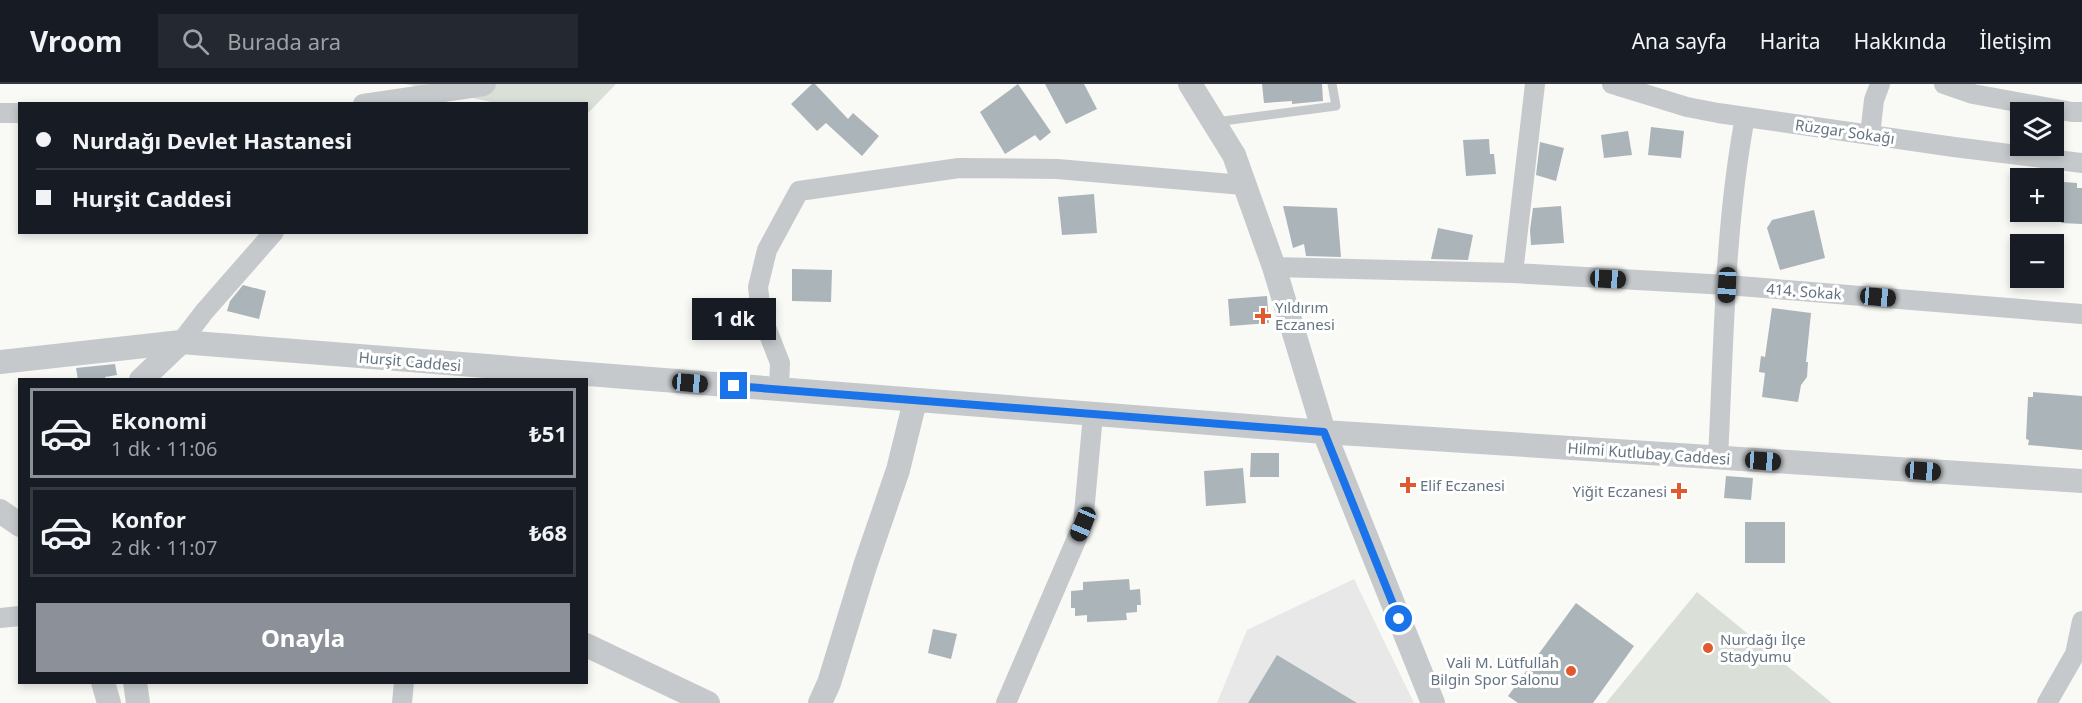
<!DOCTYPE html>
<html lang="tr">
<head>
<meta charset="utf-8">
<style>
	:root { --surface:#171b24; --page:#242831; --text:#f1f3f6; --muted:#9ea1a6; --line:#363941; --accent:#8c9099 }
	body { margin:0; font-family:"Noto Sans",sans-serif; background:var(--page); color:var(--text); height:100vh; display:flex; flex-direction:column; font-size:22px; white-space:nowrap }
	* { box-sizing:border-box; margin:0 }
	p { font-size:20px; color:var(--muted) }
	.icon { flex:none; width:33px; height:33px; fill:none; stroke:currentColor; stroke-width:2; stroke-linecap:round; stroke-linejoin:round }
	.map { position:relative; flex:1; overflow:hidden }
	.panel { position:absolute; left:18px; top:294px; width:570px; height:306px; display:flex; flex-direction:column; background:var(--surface); border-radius:0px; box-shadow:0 3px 9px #0003 }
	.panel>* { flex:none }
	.guide { position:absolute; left:18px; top:18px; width:570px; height:132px; border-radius:0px; box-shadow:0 3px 9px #0003; display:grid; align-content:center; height:132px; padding:0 18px; background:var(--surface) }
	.controls { position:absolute; left:2010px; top:18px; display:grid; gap:12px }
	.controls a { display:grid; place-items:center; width:54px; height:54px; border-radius:0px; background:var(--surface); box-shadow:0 3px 9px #0003; font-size:30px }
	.end { position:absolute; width:27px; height:27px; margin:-14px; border:8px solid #1a73e8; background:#fff; box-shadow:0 0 0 3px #fff }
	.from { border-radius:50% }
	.bubble { position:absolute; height:42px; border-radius:0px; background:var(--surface); box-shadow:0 3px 9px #0003; font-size:20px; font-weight:700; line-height:42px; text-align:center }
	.car { position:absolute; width:18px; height:36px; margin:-18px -9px; border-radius:8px; box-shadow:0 0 4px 2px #0007; background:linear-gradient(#222 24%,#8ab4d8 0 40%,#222 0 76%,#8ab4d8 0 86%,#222 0) }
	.guide b { display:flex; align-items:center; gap:21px; height:57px; font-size:22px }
	.guide b+b { border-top:2px solid var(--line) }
	.guide i { width:15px; height:15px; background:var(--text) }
	ul { padding:10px 0 0; list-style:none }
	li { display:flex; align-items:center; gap:18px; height:90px; margin:0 12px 9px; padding:0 6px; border:3px solid var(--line); border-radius:0px }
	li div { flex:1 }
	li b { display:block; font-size:22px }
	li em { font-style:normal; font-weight:700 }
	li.current { border-color:var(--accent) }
	li>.icon { width:54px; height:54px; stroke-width:1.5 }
	.primary-button { display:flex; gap:12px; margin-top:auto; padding:12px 18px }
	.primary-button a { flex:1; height:69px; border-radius:0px; background:var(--accent); color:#fff; font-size:24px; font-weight:700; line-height:69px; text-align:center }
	header { display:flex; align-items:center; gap:36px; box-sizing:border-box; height:84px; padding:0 30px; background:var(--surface); border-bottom:2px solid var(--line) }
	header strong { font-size:28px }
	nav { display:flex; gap:33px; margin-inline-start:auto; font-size:21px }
	.search { width:420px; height:54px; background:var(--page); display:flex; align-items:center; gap:15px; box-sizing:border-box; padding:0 21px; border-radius:0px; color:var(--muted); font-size:22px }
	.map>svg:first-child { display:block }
</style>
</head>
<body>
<header>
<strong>Vroom</strong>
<div class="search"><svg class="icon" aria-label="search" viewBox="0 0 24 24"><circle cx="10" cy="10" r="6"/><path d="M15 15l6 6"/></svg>Burada ara</div>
<nav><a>Ana sayfa</a><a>Harita</a><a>Hakkında</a><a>İletişim</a></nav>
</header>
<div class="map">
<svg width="2082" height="619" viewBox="0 0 2082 619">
	<rect width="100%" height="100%" fill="#f9f9f6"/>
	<path fill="#e7e8e7" d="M1354,495L1414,619H1217L1247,546Z"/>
	<path fill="#dae0d7" d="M405,0H616L587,30L586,20L496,19Z
		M1697,508L1832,619H1606Z"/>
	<path fill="#abb4b9" d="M812,0H815L848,35L853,29L879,52L862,72L826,39L817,47L791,20Z
		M1018,0L1051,48L1040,57L1035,51L1005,70L980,28Z
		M1045,0H1084L1097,25L1066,40Z
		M1262,0H1322L1323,17L1292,20V17L1264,19Z
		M1651,43L1684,47L1681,74L1648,71Z
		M1628,47L1632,71L1604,74L1601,51Z
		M1489,55L1490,70H1494L1496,90L1466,92L1463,56Z
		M1540,58L1564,64L1556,97L1536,91Z
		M2064,98L2077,99V104H2082V140L2061,139Z
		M1094,110L1097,149L1062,151L1058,113Z
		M1283,122L1337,124L1341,173L1306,172L1304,160L1293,164Z
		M1561,122L1564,159L1531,161L1530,146L1533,124Z
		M1814,126L1825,174L1780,186L1767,144L1772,136Z
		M1438,144L1473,151L1468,176L1431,175Z
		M792,185L832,186L831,218L792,217Z
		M243,201L266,207L259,235L227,227L230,217Z
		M1267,212L1269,239L1230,242L1228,215Z
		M1772,224L1811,229L1806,278H1808L1807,293L1801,301L1798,318L1762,313L1765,289L1759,288L1761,272L1765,273Z
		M115,280L117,291L105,293V296H78L76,284Z
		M2033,308L2082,312V366L2028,361L2029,356L2026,355L2028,313H2033Z
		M1251,369H1279V393H1250Z
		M1243,384L1246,419L1206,422L1204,387Z
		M1726,392L1753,394L1751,416L1724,414Z
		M1745,438H1785V479H1745Z
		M1129,495L1130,506L1140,505L1141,521H1137V528L1126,529L1127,536L1087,538V531L1075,532V524H1071V507L1083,506V498Z
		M1576,519L1634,562L1593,619H1518L1508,612Z
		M933,545L957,550L951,575L928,569Z
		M1277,571L1357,619H1248Z"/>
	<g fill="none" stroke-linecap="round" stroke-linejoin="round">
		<path stroke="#c5c9cc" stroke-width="9" d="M1216,38L1336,22L1332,0"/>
		<path stroke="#c5c9cc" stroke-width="20" d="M1612,0L1687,23L1718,29L1954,63L2082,79
			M1944,0L1973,10L2072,28H2082
			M363,20L484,2L486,0
			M0,29H20
			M1870,51L1874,16L1880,0
			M1274,183L1513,189L1727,201L2082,230
			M1513,189L1535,0
			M181,258L204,228L274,148
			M779,306L780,279L761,230L758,203L767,166L799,107L959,84L1057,85L1243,101
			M1718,374C1724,260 1724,145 1745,33
			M0,534L20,532
			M402,619L404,598
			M1006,619L1083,440L1093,331
			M2047,619L2075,570L2082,537"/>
		<path stroke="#c5c9cc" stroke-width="24" d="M1190,0L1234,71L1274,183L1324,348L1433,619
			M0,278L181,258L1324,348L2082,397
			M141,296L181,258
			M0,427L20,441
			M586,561L708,619
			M103,598L109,619
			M135,598L138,619
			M820,619L829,599L865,482L898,386L915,317"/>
	</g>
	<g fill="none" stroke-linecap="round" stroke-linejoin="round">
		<path stroke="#1a73e8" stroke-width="8" d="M734,302L1324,348L1399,535"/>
	</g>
	<g fill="#e1592e" stroke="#fff" stroke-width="2">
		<path d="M1260 223h6v6h6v6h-6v6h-6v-6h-6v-6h6z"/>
		<path d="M1405 392h6v6h6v6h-6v6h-6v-6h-6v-6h6z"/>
		<path d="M1676 398h6v6h6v6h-6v6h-6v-6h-6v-6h6z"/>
		<circle cx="1708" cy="564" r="6"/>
		<circle cx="1571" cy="587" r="6"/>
	</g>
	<g text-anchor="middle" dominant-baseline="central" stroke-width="6" stroke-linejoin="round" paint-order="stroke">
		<g font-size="15" fill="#647481" stroke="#fff">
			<text transform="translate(1845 47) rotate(8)">Rüzgar Sokağı</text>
			<text transform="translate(1804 207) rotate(4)">414. Sokak</text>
			<text transform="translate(410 277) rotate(5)">Hurşit Caddesi</text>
			<text transform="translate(1649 369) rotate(4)">Hilmi Kutlubay Caddesi</text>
		</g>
		<g font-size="15" fill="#647481" stroke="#fff" text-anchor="start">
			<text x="1275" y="223">Yıldırım<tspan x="1275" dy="17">Eczanesi</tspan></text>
			<text x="1420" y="401">Elif Eczanesi</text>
			<text x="1667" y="407" text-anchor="end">Yiğit Eczanesi</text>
			<text x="1720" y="555">Nurdağı İlçe<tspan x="1720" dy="17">Stadyumu</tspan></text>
			<text x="1559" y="578" text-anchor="end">Vali M. Lütfullah<tspan x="1559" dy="17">Bilgin Spor Salonu</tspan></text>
		</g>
	</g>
</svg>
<div class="controls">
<a><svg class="icon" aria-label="layers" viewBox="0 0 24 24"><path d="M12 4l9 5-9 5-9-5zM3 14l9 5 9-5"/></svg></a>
<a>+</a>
<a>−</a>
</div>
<i class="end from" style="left:1399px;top:535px"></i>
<i class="end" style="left:734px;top:302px"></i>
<div class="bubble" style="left:692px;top:214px;width:84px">1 dk</div>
<i class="car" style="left:1608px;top:195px;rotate:93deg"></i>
<i class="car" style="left:1727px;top:201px;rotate:183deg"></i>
<i class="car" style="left:1878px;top:213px;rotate:95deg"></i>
<i class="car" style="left:690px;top:299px;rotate:95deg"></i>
<i class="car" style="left:1763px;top:377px;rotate:94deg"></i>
<i class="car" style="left:1923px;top:387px;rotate:94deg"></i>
<i class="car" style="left:1083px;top:440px;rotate:203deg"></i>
<div class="guide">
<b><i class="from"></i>Nurdağı Devlet Hastanesi</b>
<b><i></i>Hurşit Caddesi</b>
</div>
<section class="panel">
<ul>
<li class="current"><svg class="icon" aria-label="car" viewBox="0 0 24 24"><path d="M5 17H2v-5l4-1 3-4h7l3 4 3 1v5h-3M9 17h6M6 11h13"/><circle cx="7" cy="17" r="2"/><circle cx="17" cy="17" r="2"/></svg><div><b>Ekonomi</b><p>1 dk · 11:06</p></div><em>₺51</em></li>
<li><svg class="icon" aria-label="car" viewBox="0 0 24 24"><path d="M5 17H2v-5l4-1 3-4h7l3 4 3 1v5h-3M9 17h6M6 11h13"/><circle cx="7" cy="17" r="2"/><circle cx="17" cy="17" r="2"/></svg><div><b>Konfor</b><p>2 dk · 11:07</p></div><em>₺68</em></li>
</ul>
<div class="primary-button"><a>Onayla</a></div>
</section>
</div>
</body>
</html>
